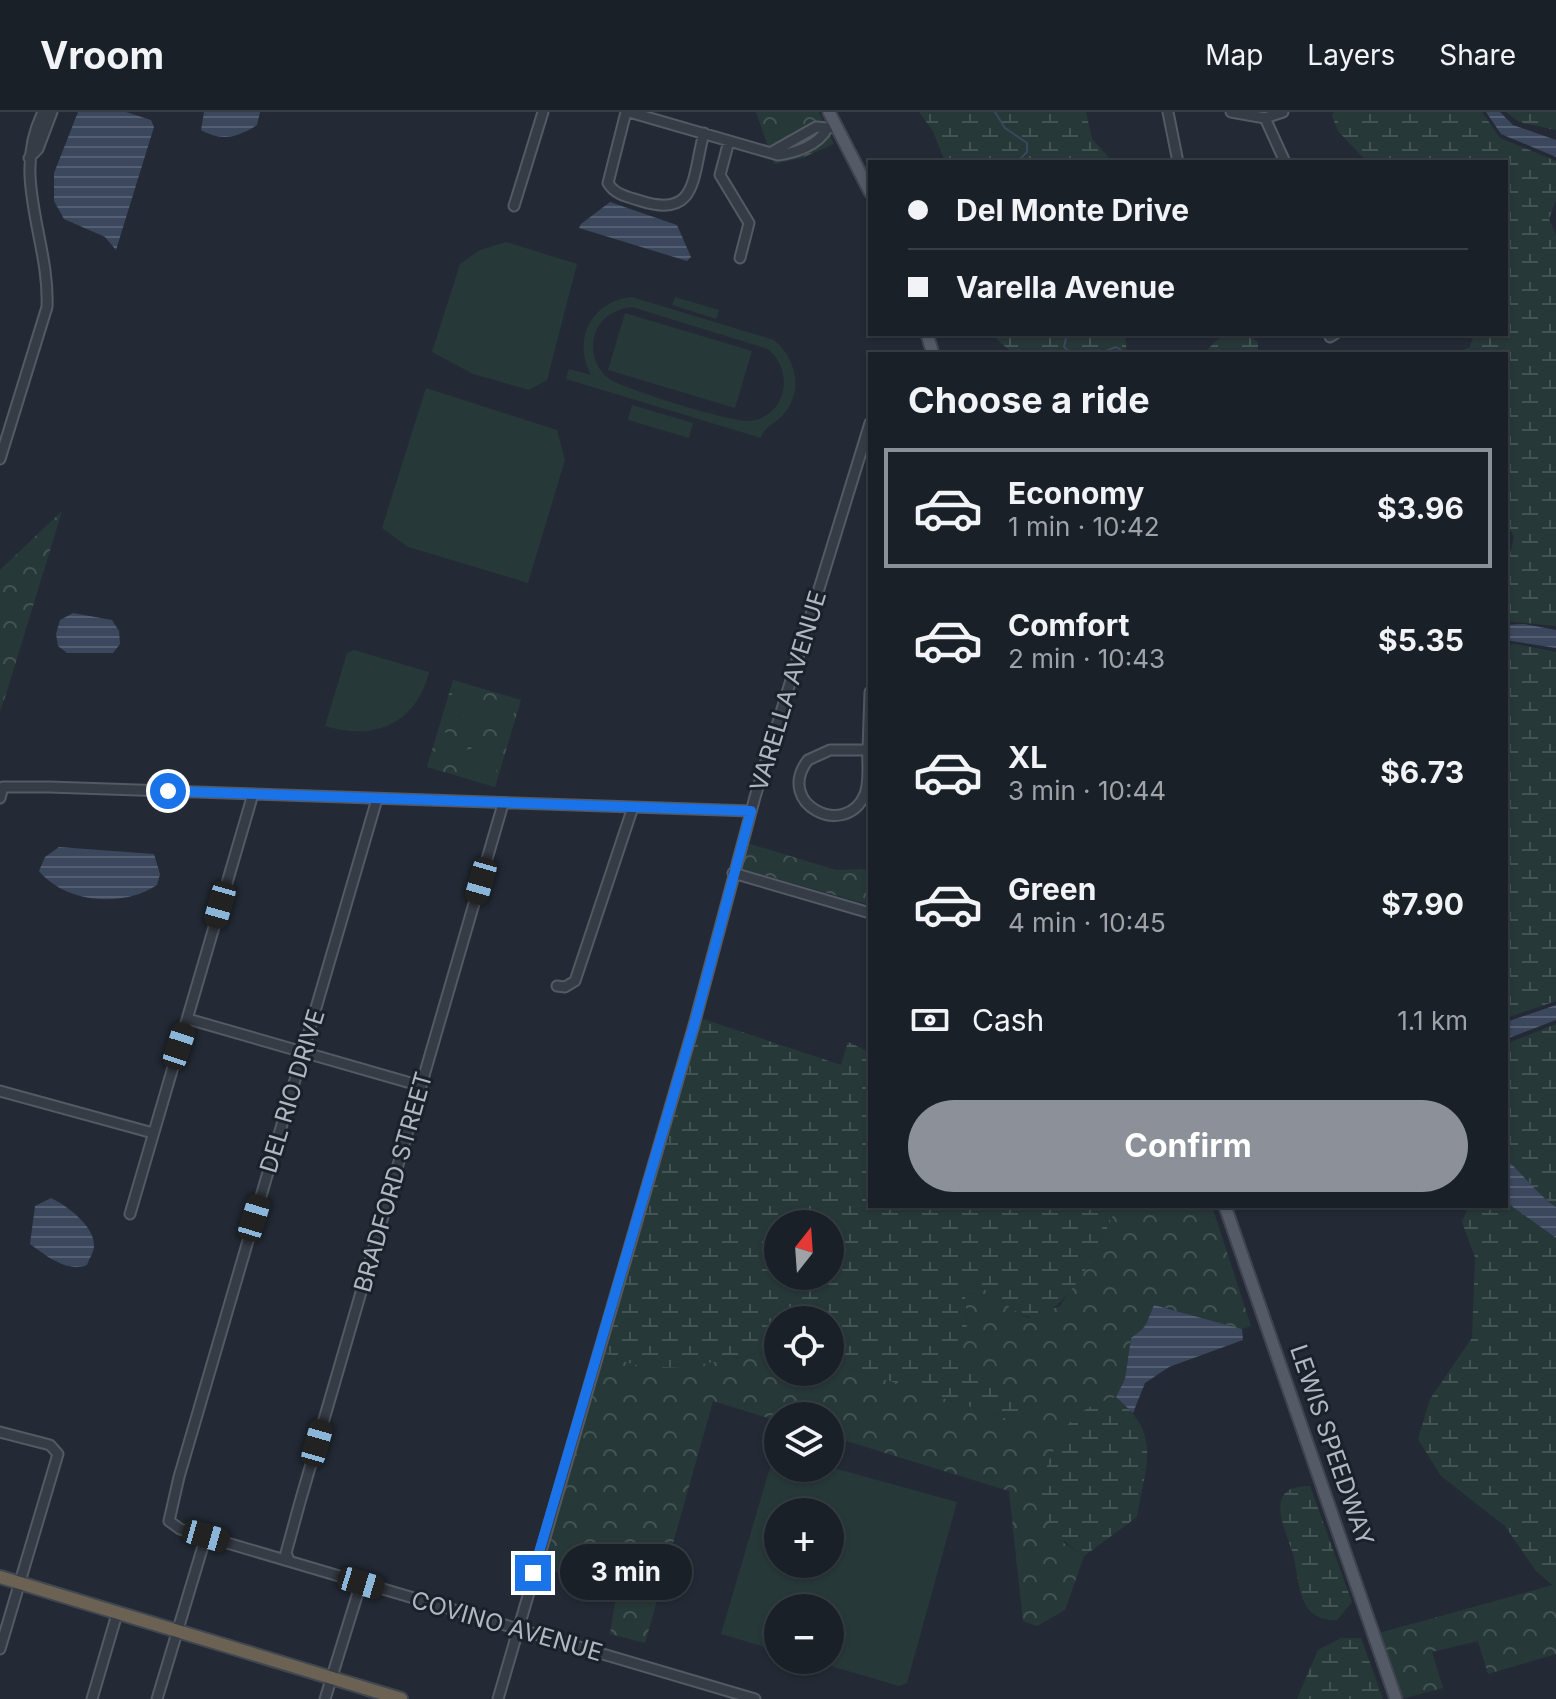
<!DOCTYPE html>
<html lang="en">
<head>
<meta charset="utf-8">
<style>
	:root { --surface:#1a2028; --page:#272d34; --text:#f1f3f6; --muted:#9fa3a8; --line:#383e45; --accent:#8c9099 }
	body { margin:0; font-family:Inter,sans-serif; background:var(--page); color:var(--text); height:100vh; display:flex; flex-direction:column; font-size:30px; white-space:nowrap }
	* { box-sizing:border-box; margin:0 }
	p { font-size:26px; color:var(--muted) }
	.icon { flex:none; width:44px; height:44px; fill:none; stroke:currentColor; stroke-width:2; stroke-linecap:round; stroke-linejoin:round }
	.map { position:relative; flex:1; overflow:hidden }
	.side { position:absolute; left:868px; top:240px; width:640px; height:856px; display:flex; flex-direction:column; background:var(--surface); border-radius:0px; box-shadow:0 2px 6px #0004,0 0 0 2px var(--line) }
	.side>* { flex:none }
	.hud { position:absolute; left:868px; top:48px; width:640px; height:176px; border-radius:0px; box-shadow:0 2px 6px #0004,0 0 0 2px var(--line); display:grid; align-content:center; height:176px; padding:0 40px; background:var(--surface) }
	.needle { width:52px; rotate:17deg }
	.tools { position:absolute; left:764px; top:1098px; display:grid; gap:16px }
	.tools a { display:grid; place-items:center; width:80px; height:80px; border-radius:50%; background:var(--surface); box-shadow:0 2px 6px #0004,0 0 0 2px var(--line); font-size:40px }
	.end { position:absolute; width:36px; height:36px; margin:-18px; border:10px solid #1a73e8; background:#fff; box-shadow:0 0 0 4px #fff }
	.from { border-radius:50% }
	.bubble { position:absolute; height:56px; border-radius:28px; background:var(--surface); box-shadow:0 2px 6px #0004,0 0 0 2px var(--line); font-size:26px; font-weight:700; line-height:56px; text-align:center }
	.car { position:absolute; width:24px; height:48px; margin:-24px -12px; border-radius:10px; box-shadow:0 0 6px 2px #0007; background:linear-gradient(#222 24%,#8ab4d8 0 40%,#222 0 76%,#8ab4d8 0 86%,#222 0) }
	.hud b { display:flex; align-items:center; gap:28px; height:76px; font-size:30px }
	.hud b+b { border-top:2px solid var(--line) }
	.hud i { width:20px; height:20px; background:var(--text) }
	ul { padding:0; list-style:none }
	li { display:flex; align-items:center; gap:24px; height:120px; margin:0 16px 12px; padding:0 24px; border:4px solid transparent; border-radius:0px }
	li div { flex:1 }
	li b { display:block; font-size:30px }
	li em { font-style:normal; font-weight:700 }
	li.active { border-color:var(--accent) }
	li>.icon { width:72px; height:72px; stroke-width:1.5 }
	h2 { padding:0 40px; font-size:36px; line-height:96px }
	.pay { display:flex; align-items:center; gap:20px; height:88px; padding:0 40px; font-size:30px }
	.pay p { margin-inline-start:auto }
	.button { display:flex; gap:16px; margin-top:auto; padding:16px 40px }
	.button a { flex:1; height:92px; border-radius:48px; background:var(--accent); color:#fff; font-size:32px; font-weight:700; line-height:92px; text-align:center }
	header { display:flex; align-items:center; gap:48px; box-sizing:border-box; height:112px; padding:0 40px; background:var(--surface); border-bottom:2px solid var(--line) }
	header strong { font-size:38px }
	nav { display:flex; gap:44px; margin-inline-start:auto; font-size:28px }
	.map>svg:first-child { display:block }
</style>
</head>
<body>
<header>
<strong>Vroom</strong>
<nav><a>Map</a><a>Layers</a><a>Share</a></nav>
</header>
<div class="map">
<svg width="1556" height="1587" viewBox="0 0 1556 1587">
	<defs>
		<pattern id="forest-crowns" width="20" height="18" patternUnits="userSpaceOnUse" patternTransform="scale(2)"><rect width="20" height="18" fill="#273838"/><path d="M2 6a3 3 0 1 1 6 0M12 15a3 3 0 1 1 6 0" fill="none" stroke="#445353"/></pattern>
		<pattern id="wetland-marsh" width="20" height="14" patternUnits="userSpaceOnUse" patternTransform="scale(2)"><rect width="20" height="14" fill="#273838"/><path d="M1 5h8M5 5V1M11 12h8M15 12V8" fill="none" stroke="#445353"/></pattern>
		<pattern id="water-rules" width="6" height="5" patternUnits="userSpaceOnUse" patternTransform="scale(2)"><rect width="6" height="5" fill="#3a475c"/><path d="M0 2.5h6" fill="none" stroke="#545f72"/></pattern>
	</defs>
	<rect width="100%" height="100%" fill="#232a35"/>
	<path fill="url(#forest-crowns)" d="M756,0H819L834,32L802,46L774,52Z
		M62,399L7,579L0,600V458Z
		M453,568L521,588L495,675L427,655Z
		M747,731L836,758L870,757V793L739,756Z
		M1117,1094H1212L1251,1214L1242,1217L1154,1193L1145,1216L1131,1226L1125,1267L1116,1285C1036,1311 1059,1363 1064,1431L1084,1444L1065,1498L1037,1514L1023,1509L1009,1379L830,1324V1304H778V1309L713,1289L645,1531L610,1522L617,1478L539,1455L603,1240C659,1272 719,1245 778,1238V1260H830V1250L1018,1310L1020,1286L960,1244L967,1218L965,1181L978,1174C997,1182 1009,1197 1028,1206L1060,1194L1102,1127Z
		M1553,1473L1556,1476V1542L1488,1562L1478,1529L1432,1540L1443,1576L1401,1587L1379,1521Z"/>
	<path fill="url(#wetland-marsh)" fill-rule="evenodd" d="M919,0H1086L1092,27L1113,50H945L933,19Z
		M1334,0H1482L1500,26L1556,49V88L1549,107L1556,123V514L1506,509V459L1514,425L1506,410V242H1452L1470,235L1474,222H1506V50H1367L1338,19L1332,4Z
		M1506,0H1556V18L1519,10Z
		M991,222H1125L1127,242H1022L1009,238Z
		M1223,222H1249L1258,231V242H1203Z
		M1515,532L1556,540V889L1506,906V534Z
		M700,906L841,953L848,930L865,938L870,947V1094H1117C1099,1134 1079,1182 1040,1206C1013,1205 1001,1184 978,1174L965,1181L967,1218L961,1244L1020,1286L1023,1305L1018,1310L830,1250V1208H778V1238C718,1245 661,1273 603,1240ZM778,1112H830V1164H778Z
		M1556,912V1095C1540,1085 1522,1061 1506,1047V932Z
		M1506,1090L1556,1126V1476L1536,1459L1505,1414L1441,1364L1418,1327L1430,1287L1472,1226L1475,1145L1462,1110L1469,1094H1506Z
		M1116,1285C1163,1323 1145,1354 1137,1405L1084,1444C1067,1433 1045,1414 1040,1393C1035,1375 1059,1320 1072,1308C1086,1295 1099,1290 1116,1285Z
		M1310,1374L1352,1490L1337,1508C1294,1509 1301,1466 1292,1439C1284,1414 1263,1373 1310,1374Z
		M1341,1526H1361L1383,1587H1297L1318,1538Z"/>
	<path fill="#273838" fill-rule="evenodd" d="M506,130L577,152L547,268L529,278L473,262L432,240L460,152L480,138Z
		M632,185L774,228C797,247 804,281 782,304C773,313 765,314 761,326L566,267L569,257L591,263C572,228 591,189 632,185ZM632,195L768,237C795,259 787,306 748,309C731,310 622,277 608,266C595,256 590,238 595,222C600,206 615,197 632,195Z
		M675,185L719,198L716,207L672,193Z
		M625,201L752,239L735,296L608,258Z
		M426,276L557,318L565,348L528,471L408,435L382,416Z
		M632,293L693,311L689,326L628,308Z
		M354,538L429,560C416,613 373,629 325,614L347,541Z
		M454,576L467,579L459,607L446,603Z
		M471,580L484,584L475,612L462,608Z
		M487,585L500,589L492,617L479,613Z
		M503,590L516,594L508,622L495,618Z
		M441,619L454,623L446,651L433,647Z
		M457,624L470,627L462,655L449,651Z
		M474,628L486,632L478,660L465,656Z
		M490,633L503,637L494,665L482,661Z
		M778,1343V1356L830,1355L957,1390L907,1571L899,1574L810,1548H830V1496H778V1539L721,1522L773,1345ZM778,1400H830V1452H778Z"/>
	<path fill="url(#water-rules)" d="M78,0H126L151,8L154,15L116,138L105,125L64,107L54,89V61Z
		M204,0H260L257,13C238,25 222,30 201,18Z
		M1486,0H1500L1513,13L1556,28V45L1501,22Z
		M610,90L677,113L691,145L687,149L579,116L581,112Z
		M73,501L112,508L119,519L120,532L113,541H67L58,534L56,522L60,508Z
		M1524,512L1556,518V536L1506,528V513Z
		M59,735L154,742L160,762L157,773C123,796 65,791 39,759L45,745Z
		M1556,893V908L1506,927V910Z
		M1506,1047C1522,1061 1541,1086 1556,1095V1126L1506,1090Z
		M51,1086C66,1093 95,1114 94,1134C94,1140 89,1147 87,1153C67,1161 45,1143 30,1132L35,1094Z
		M1154,1193L1242,1217L1243,1228L1169,1255L1145,1271L1133,1301L1116,1285L1125,1267L1131,1226L1145,1215Z"/>
	<g fill="none" stroke-linecap="round" stroke-linejoin="round">
		<path stroke="#3a475c" stroke-width="2" d="M995,0L1005,16L1027,31V40L1017,50
			M1067,222L1064,235L1072,242
			M1098,242L1116,235L1127,242"/>
		<g stroke="#535a63" stroke-width="13">
			<path id="minor" d="M626,0L608,71C615,83 628,85 641,89C698,107 692,65 704,21
				M629,0L778,43C796,41 818,33 827,17
				M1168,0L1178,50
				M1231,0L1265,6L1283,0
				M1265,6L1285,50
				M729,29L720,63L749,111L740,146
				M772,40L816,15L829,16
				M29,46L38,37L52,0
				M514,94L543,0
				M1330,225L1335,222
				M0,347L47,195C50,128 10,65 43,0
				M830,638H868C867,651 870,669 865,682C846,728 774,692 808,648Z
				M868,638L870,580
				M0,686L3,675H49L751,699
				M377,687L179,1365L169,1409L180,1417L755,1587
				M733,761L870,801
				M557,874L565,875L575,869L633,695
				M188,907L421,974
				M0,979L153,1021
				M130,1102L253,682
				M0,1320L50,1333L58,1342L0,1537
				M289,1448L286,1441L300,1390L503,692
				M92,1587L117,1502
				M157,1587L206,1424
				M325,1587L361,1471
				M498,1587L694,913L755,685L870,311"/>
		</g>
		<g stroke="#3f454f" stroke-width="15">
			<path id="major" d="M829,0L870,80
				M927,222L933,242
				M1225,1094L1396,1587"/>
		</g>
		<g stroke="#404750" stroke-width="16">
			<path id="highway" d="M0,1465L401,1587"/>
		</g>
		<use href="#minor" stroke="#363c46" stroke-width="9"/>
		<use href="#major" stroke="#545b66" stroke-width="11"/>
		<use href="#highway" stroke="#6b6254" stroke-width="12"/>
	</g>
	<g fill="none" stroke-linecap="round" stroke-linejoin="round">
		<path stroke="#1a73e8" stroke-width="10" d="M168,679L751,699L694,913L533,1461"/>
	</g>
	<g text-anchor="middle" dominant-baseline="central" stroke-width="6" stroke-linejoin="round" paint-order="stroke">
		<g font-size="24" fill="#b0b7c2" stroke="#1b212a">
			<text transform="translate(788 579) rotate(-73)">VARELLA AVENUE</text>
			<text transform="translate(292 979) rotate(-73)">DEL RIO DRIVE</text>
			<text transform="translate(393 1070) rotate(-74)">BRADFORD STREET</text>
			<text transform="translate(1332 1333) rotate(71)">LEWIS SPEEDWAY</text>
			<text transform="translate(507 1514) rotate(16)">COVINO AVENUE</text>
		</g>
	</g>
</svg>
<div class="tools">
<a><svg class="needle" viewBox="-14 -14 28 28"><path d="M0-13l5 13h-10z" fill="#e53935"/><path d="M0 13l5-13h-10z" fill="#9fa3a8"/></svg></a>
<a><svg class="icon" aria-label="locate" viewBox="0 0 24 24"><circle cx="12" cy="12" r="6"/><path d="M12 2v4M12 18v4M2 12h4M18 12h4"/></svg></a>
<a><svg class="icon" aria-label="layers" viewBox="0 0 24 24"><path d="M12 4l9 5-9 5-9-5zM3 14l9 5 9-5"/></svg></a>
<a>+</a>
<a>−</a>
</div>
<i class="end from" style="left:168px;top:679px"></i>
<i class="end" style="left:533px;top:1461px"></i>
<div class="bubble" style="left:560px;top:1432px;width:132px">3 min</div>
<i class="car" style="left:481px;top:769px;rotate:196deg"></i>
<i class="car" style="left:220px;top:793px;rotate:196deg"></i>
<i class="car" style="left:179px;top:934px;rotate:18deg"></i>
<i class="car" style="left:254px;top:1106px;rotate:17deg"></i>
<i class="car" style="left:317px;top:1331px;rotate:16deg"></i>
<i class="car" style="left:206px;top:1424px;rotate:106deg"></i>
<i class="car" style="left:361px;top:1471px;rotate:107deg"></i>
<div class="hud">
<b><i class="from"></i>Del Monte Drive</b>
<b><i></i>Varella Avenue</b>
</div>
<section class="side">
<h2>Choose a ride</h2>
<ul>
<li class="active"><svg class="icon" aria-label="car" viewBox="0 0 24 24"><path d="M5 17H2v-5l4-1 3-4h7l3 4 3 1v5h-3M9 17h6M6 11h13"/><circle cx="7" cy="17" r="2"/><circle cx="17" cy="17" r="2"/></svg><div><b>Economy</b><p>1 min · 10:42</p></div><em>$3.96</em></li>
<li><svg class="icon" aria-label="car" viewBox="0 0 24 24"><path d="M5 17H2v-5l4-1 3-4h7l3 4 3 1v5h-3M9 17h6M6 11h13"/><circle cx="7" cy="17" r="2"/><circle cx="17" cy="17" r="2"/></svg><div><b>Comfort</b><p>2 min · 10:43</p></div><em>$5.35</em></li>
<li><svg class="icon" aria-label="car" viewBox="0 0 24 24"><path d="M5 17H2v-5l4-1 3-4h7l3 4 3 1v5h-3M9 17h6M6 11h13"/><circle cx="7" cy="17" r="2"/><circle cx="17" cy="17" r="2"/></svg><div><b>XL</b><p>3 min · 10:44</p></div><em>$6.73</em></li>
<li><svg class="icon" aria-label="car" viewBox="0 0 24 24"><path d="M5 17H2v-5l4-1 3-4h7l3 4 3 1v5h-3M9 17h6M6 11h13"/><circle cx="7" cy="17" r="2"/><circle cx="17" cy="17" r="2"/></svg><div><b>Green</b><p>4 min · 10:45</p></div><em>$7.90</em></li>
</ul>
<div class="pay"><svg class="icon" aria-label="cash" viewBox="0 0 24 24"><path d="M3 7h18v10H3z"/><circle cx="12" cy="12" r="2"/></svg>Cash<p>1.1 km</p></div>
<div class="button"><a>Confirm</a></div>
</section>
</div>
</body>
</html>
